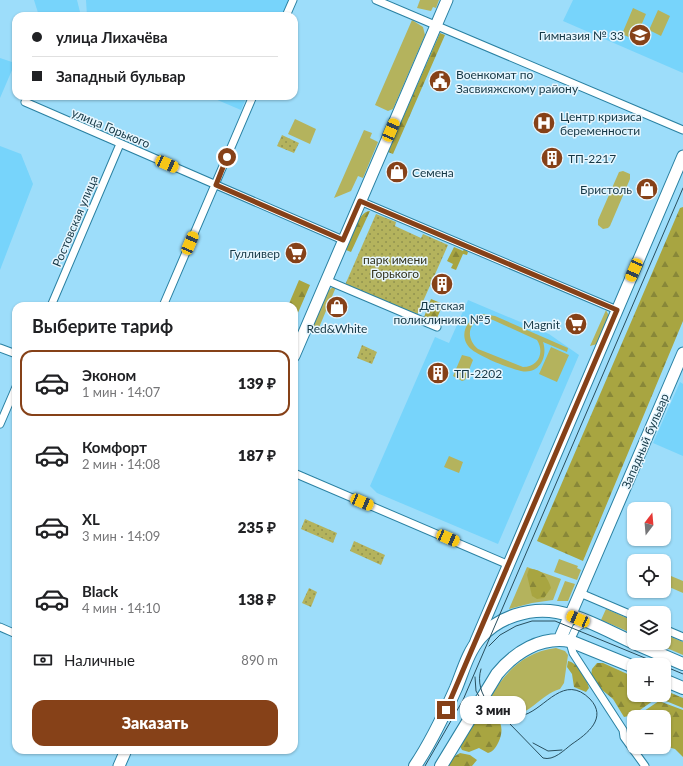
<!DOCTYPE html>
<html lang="ru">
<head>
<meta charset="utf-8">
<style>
	:root { --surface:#fff; --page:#f2f2f2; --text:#202124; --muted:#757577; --line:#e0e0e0; --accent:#864118 }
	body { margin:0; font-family:Lato,sans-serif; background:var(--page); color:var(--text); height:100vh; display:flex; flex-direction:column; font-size:15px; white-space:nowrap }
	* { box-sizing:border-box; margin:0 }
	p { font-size:13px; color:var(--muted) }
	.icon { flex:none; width:22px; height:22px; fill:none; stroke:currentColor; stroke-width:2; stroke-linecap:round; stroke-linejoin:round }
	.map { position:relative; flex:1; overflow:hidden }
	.drawer { position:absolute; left:12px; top:302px; width:286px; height:452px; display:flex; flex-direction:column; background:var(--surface); border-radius:12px; box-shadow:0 1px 3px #0004 }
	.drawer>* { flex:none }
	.hud { position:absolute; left:12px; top:12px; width:286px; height:88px; border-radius:12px; box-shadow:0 1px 3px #0004; display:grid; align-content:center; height:88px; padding:0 20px; background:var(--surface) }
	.needle { width:26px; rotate:16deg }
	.tools { position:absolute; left:627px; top:502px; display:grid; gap:8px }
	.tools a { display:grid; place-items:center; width:44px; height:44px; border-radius:8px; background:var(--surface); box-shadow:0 1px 3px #0004; font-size:20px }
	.end { position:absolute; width:18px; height:18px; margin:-9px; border:5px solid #864118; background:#fff; box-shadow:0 0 0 2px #fff }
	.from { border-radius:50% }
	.bubble { position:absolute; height:28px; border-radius:12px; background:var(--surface); box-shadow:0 1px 3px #0004; font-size:13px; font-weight:800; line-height:28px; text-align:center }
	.car { position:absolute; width:12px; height:24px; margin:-12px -6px; border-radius:5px; box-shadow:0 0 3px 1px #0007; background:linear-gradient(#f5c518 24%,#345 0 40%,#f5c518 0 76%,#345 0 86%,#f5c518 0) }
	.hud b { display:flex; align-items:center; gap:14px; height:38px; font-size:15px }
	.hud b+b { border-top:1px solid var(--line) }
	.hud i { width:10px; height:10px; background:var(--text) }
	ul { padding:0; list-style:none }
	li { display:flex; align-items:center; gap:12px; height:66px; margin:0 8px 6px; padding:0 12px; border:2px solid transparent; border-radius:12px }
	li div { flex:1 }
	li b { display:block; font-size:15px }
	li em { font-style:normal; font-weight:800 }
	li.active { border-color:var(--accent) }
	li>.icon { width:36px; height:36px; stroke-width:1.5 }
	h2 { padding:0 20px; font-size:18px; line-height:48px }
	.pay { display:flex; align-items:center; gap:10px; height:44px; padding:0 20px; font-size:15px }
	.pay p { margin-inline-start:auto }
	.action { display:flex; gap:8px; margin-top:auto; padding:8px 20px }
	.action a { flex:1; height:46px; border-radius:12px; background:var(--accent); color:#fff; font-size:16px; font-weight:800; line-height:46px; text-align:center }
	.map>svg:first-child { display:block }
</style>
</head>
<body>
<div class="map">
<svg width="683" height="766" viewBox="0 0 683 766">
	<defs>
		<pattern id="forest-firs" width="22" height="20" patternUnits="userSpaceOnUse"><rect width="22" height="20" fill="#a8a541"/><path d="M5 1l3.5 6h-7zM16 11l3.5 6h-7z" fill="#888738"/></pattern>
		<pattern id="park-dots" width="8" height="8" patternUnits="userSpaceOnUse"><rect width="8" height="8" fill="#b4b35d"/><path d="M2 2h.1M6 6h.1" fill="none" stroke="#91934f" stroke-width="1.8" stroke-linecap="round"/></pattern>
	</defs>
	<rect width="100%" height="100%" fill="#9dddfa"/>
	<path fill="#77d4fb" d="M34,0H77L81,16H39Z
		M86,0H289L282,16H87Z
		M573,0H683V73L563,21Z
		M0,58L15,63L0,98Z
		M208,96H247L241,110Z
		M0,146L21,154L33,184L0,270Z
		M468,300L549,334L579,355L498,544L377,493L370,486L435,337L449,343Z
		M680,382L683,384V456L653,443Z"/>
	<path fill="#b4b35d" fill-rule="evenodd" d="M420,0H439L436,8L433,7L431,11L417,8Z
		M633,8L646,14L635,40L622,34Z
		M658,10L670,16L661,36L649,30Z
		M412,20L423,27L425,35L393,109L388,111L375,105Z
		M295,119L316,129L310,144L288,134Z
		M364,130L372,133L370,138L378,142L363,178L358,176L351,191L334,198Z
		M623,171L630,174V179L610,226L608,228L603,229L598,225V220L619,172Z
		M333,287H336L318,330L313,326L328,291Z
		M606,310L609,316L597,344L590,346Z
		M482,314L495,316L568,348L567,352L543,342C548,356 540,375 521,371C510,369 479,356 471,349C457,336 467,318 482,314ZM483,318L493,320L537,340C545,353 538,367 523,367L478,349C466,339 467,323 483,318Z
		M551,347L569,355L557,382L539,374Z
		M462,355L470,357L473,360L465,380L462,381L453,376Z
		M449,456L463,462L459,473L444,467Z
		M559,559L578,566L577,568L581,570L577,580L554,572Z
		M527,567L561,579L553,600L532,603L509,609Z
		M671,576L683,581V593L667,586Z
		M565,581L575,584L568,601H557Z
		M606,609L634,621V634L601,620Z
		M664,634L683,642V655L655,643H664Z
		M556,648L565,651L568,655L564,683L560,689C531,698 526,732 489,700C504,673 523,652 556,648Z"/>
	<path fill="url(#forest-firs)" d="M440,33L445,35L393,154L388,152Z
		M683,207V321L583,561L537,541L680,208Z
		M370,211L351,252L346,250C350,240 358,211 370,211Z
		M454,247L463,251L464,249L468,252L467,255L463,254L456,270L451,268L453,264L447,261Z
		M299,280L310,285L294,322V306H288Z
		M431,299L443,304L435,323L425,319L424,317Z
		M529,569C541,568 548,577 551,588L544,598L537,599L532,596L527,575Z
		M568,661C578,663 587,679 589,688L586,692L574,687L572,674L567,667Z
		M597,663H603L634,677V695H664V690L683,698V708L661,699L657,698L633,715L624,717L613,699L601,689L591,676L592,669Z
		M659,701L683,710V757L675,749L664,746V717H635Z
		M485,710C500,715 505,727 499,741C496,747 494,751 488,753L479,748L469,752L462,750L459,744L481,711Z
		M460,753L470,755L477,760L472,766H446L450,759Z"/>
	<path fill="url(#park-dots)" d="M282,135L299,143L294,153L277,146Z
		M376,214L396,222L395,226L421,238L423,234L448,245L417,315L345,285Z
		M362,345L377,352L372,364L357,358Z
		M305,519L337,533L333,543L301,529Z
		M354,541L385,555L381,565L350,551Z
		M309,588L317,592L311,607L302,603Z"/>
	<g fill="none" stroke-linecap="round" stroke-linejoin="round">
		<g stroke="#2a81a2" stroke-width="9">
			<path id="street" d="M376,0L683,130
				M286,16L293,0
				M25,102L343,240
				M360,201L617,310
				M326,280L437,327
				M51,306L120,144
				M163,306L253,96
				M0,348L16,354
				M0,424L16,387
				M294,473L509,565
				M580,593L634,616
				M0,627L16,634
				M664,629L683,637
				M569,639L573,653L623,730L624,737L645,766
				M570,641L576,628L586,622"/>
		</g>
		<g stroke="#2a81a2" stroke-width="13">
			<path id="secondary" d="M294,356L447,0
				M570,616L683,353
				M476,641L683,156
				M119,766L126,750"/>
		</g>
		<g stroke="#2a81a2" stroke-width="14">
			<path id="primary" d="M560,639L570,616
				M634,643L683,664
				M664,680L683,688
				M415,766C432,741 444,715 456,688C463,671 468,652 480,638C498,617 530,607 557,612C584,617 610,632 634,643
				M441,766L497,674C515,652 541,636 570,641L634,667"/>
		</g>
		<use href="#street" stroke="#fff" stroke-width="7"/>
		<use href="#secondary" stroke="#fff" stroke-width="11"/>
		<use href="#primary" stroke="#fff" stroke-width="12"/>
		<path stroke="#284f5f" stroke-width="1" d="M489,646L500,635L516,626L532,621H555L662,665
			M664,666L683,674
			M475,677L476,691L483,703L509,723L543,758C554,761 564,750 572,744C587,734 608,718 590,699C564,673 546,708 524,715C497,722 473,694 481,669
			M533,743L548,751L562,750
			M425,766L463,700L683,188"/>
	</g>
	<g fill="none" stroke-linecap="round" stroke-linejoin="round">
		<path stroke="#864118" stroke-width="5" d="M227,157L216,185L343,240L360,201L617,310L446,710"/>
	</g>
	<defs>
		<g id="school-disc" transform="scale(1.15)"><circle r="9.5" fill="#864118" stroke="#e7f6fe"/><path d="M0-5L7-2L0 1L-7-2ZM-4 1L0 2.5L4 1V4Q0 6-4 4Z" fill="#fff"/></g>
		<g id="civic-disc" transform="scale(1.15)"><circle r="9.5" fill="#864118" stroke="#e7f6fe"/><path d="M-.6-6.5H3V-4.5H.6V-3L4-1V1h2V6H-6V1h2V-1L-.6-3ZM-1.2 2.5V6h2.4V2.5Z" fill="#fff"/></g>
		<g id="hospital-disc" transform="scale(1.15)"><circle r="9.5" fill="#864118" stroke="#e7f6fe"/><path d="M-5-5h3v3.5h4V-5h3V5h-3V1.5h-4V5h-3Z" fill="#fff"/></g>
		<g id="building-disc" transform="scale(1.15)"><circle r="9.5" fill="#864118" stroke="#e7f6fe"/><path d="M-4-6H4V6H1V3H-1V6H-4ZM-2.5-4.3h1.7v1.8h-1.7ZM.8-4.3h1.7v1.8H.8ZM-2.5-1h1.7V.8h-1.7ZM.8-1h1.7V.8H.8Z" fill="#fff"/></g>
		<g id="shop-disc" transform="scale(1.15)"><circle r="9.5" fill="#864118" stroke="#e7f6fe"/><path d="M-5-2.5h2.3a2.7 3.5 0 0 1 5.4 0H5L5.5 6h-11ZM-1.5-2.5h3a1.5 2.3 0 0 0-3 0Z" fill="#fff"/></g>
		<g id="supermarket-disc" transform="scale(1.15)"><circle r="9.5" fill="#864118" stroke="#e7f6fe"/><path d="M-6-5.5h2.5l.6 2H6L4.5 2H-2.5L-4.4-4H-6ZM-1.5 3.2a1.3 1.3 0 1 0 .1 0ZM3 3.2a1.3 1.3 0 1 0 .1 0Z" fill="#fff"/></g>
	</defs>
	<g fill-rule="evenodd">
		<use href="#school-disc" x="640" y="35"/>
		<use href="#civic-disc" x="440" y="81"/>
		<use href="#hospital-disc" x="544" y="123"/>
		<use href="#building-disc" x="552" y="158"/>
		<use href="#shop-disc" x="397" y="172"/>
		<use href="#shop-disc" x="647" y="189"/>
		<use href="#supermarket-disc" x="296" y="253"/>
		<use href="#building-disc" x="442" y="284"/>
		<use href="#shop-disc" x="337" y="307"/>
		<use href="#supermarket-disc" x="576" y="324"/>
		<use href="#building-disc" x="438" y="373"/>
	</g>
	<g text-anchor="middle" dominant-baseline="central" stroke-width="3" stroke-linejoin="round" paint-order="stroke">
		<g font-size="12" fill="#153846" stroke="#e7f6fe" text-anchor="start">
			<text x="624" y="35" text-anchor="end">Гимназия № 33</text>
			<text x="456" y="74">Военкомат по<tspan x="456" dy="14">Засвияжскому району</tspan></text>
			<text x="560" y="116">Центр кризиса<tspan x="560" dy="14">беременности</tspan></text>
			<text x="568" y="158">ТП-2217</text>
			<text x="412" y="172">Семена</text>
			<text x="632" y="189" text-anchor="end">Бристоль</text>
			<text x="280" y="253" text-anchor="end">Гулливер</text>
			<text x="442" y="305" text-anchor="middle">Детская<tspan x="442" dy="14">поликлиника №5</tspan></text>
			<text x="560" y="324" text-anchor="end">Magnit</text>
			<text x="337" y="328" text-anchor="middle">Red&amp;White</text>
			<text x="454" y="373">ТП-2202</text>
		</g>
		<g font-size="12" fill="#153846" stroke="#e7f6fe">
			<text transform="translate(111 128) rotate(23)">улица Горького</text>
			<text transform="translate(75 221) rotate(-67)">Ростовская улица</text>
			<text transform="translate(645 441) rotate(-67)">Западный бульвар</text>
		</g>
		<g font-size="12" fill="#32321b" stroke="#e7f6fe">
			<text x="395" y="259">парк имени<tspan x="395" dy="14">Горького</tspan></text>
		</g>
	</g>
</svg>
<div class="tools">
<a><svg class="needle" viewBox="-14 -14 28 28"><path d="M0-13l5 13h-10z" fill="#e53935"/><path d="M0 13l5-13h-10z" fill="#757577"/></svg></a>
<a><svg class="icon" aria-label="locate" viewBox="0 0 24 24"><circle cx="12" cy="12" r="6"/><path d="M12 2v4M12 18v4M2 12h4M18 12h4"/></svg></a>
<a><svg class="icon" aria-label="layers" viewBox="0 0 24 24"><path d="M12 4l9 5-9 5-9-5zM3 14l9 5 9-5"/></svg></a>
<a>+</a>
<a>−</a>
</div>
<i class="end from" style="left:227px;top:157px"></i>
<i class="end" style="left:446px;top:710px"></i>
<div class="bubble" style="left:460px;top:696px;width:66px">3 мин</div>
<i class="car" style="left:391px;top:130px;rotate:23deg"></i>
<i class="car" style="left:167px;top:164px;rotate:114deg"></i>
<i class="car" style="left:190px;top:243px;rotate:23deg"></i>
<i class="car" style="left:634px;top:270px;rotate:203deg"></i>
<i class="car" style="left:362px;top:502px;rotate:113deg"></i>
<i class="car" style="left:448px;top:538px;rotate:113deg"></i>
<i class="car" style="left:578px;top:619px;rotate:293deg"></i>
<div class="hud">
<b><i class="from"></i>улица Лихачёва</b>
<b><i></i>Западный бульвар</b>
</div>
<section class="drawer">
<h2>Выберите тариф</h2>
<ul>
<li class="active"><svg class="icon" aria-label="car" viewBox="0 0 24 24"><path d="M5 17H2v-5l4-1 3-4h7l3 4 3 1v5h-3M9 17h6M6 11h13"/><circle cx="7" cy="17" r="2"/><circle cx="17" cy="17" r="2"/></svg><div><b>Эконом</b><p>1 мин · 14:07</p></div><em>139 ₽</em></li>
<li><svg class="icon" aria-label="car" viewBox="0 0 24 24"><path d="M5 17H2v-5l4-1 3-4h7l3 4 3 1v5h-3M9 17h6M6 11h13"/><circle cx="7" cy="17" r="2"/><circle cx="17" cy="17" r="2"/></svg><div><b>Комфорт</b><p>2 мин · 14:08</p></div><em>187 ₽</em></li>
<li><svg class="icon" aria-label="car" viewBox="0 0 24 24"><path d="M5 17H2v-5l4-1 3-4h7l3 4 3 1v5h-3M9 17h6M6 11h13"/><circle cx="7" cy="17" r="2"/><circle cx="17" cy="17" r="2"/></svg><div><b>XL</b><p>3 мин · 14:09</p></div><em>235 ₽</em></li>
<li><svg class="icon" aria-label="car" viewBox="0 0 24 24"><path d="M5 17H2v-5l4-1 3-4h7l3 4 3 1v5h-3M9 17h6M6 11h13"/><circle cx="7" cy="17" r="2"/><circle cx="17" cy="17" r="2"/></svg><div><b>Black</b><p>4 мин · 14:10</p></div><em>138 ₽</em></li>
</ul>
<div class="pay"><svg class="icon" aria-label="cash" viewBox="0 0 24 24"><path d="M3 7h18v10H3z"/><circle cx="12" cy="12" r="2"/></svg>Наличные<p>890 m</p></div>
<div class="action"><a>Заказать</a></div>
</section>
</div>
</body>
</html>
